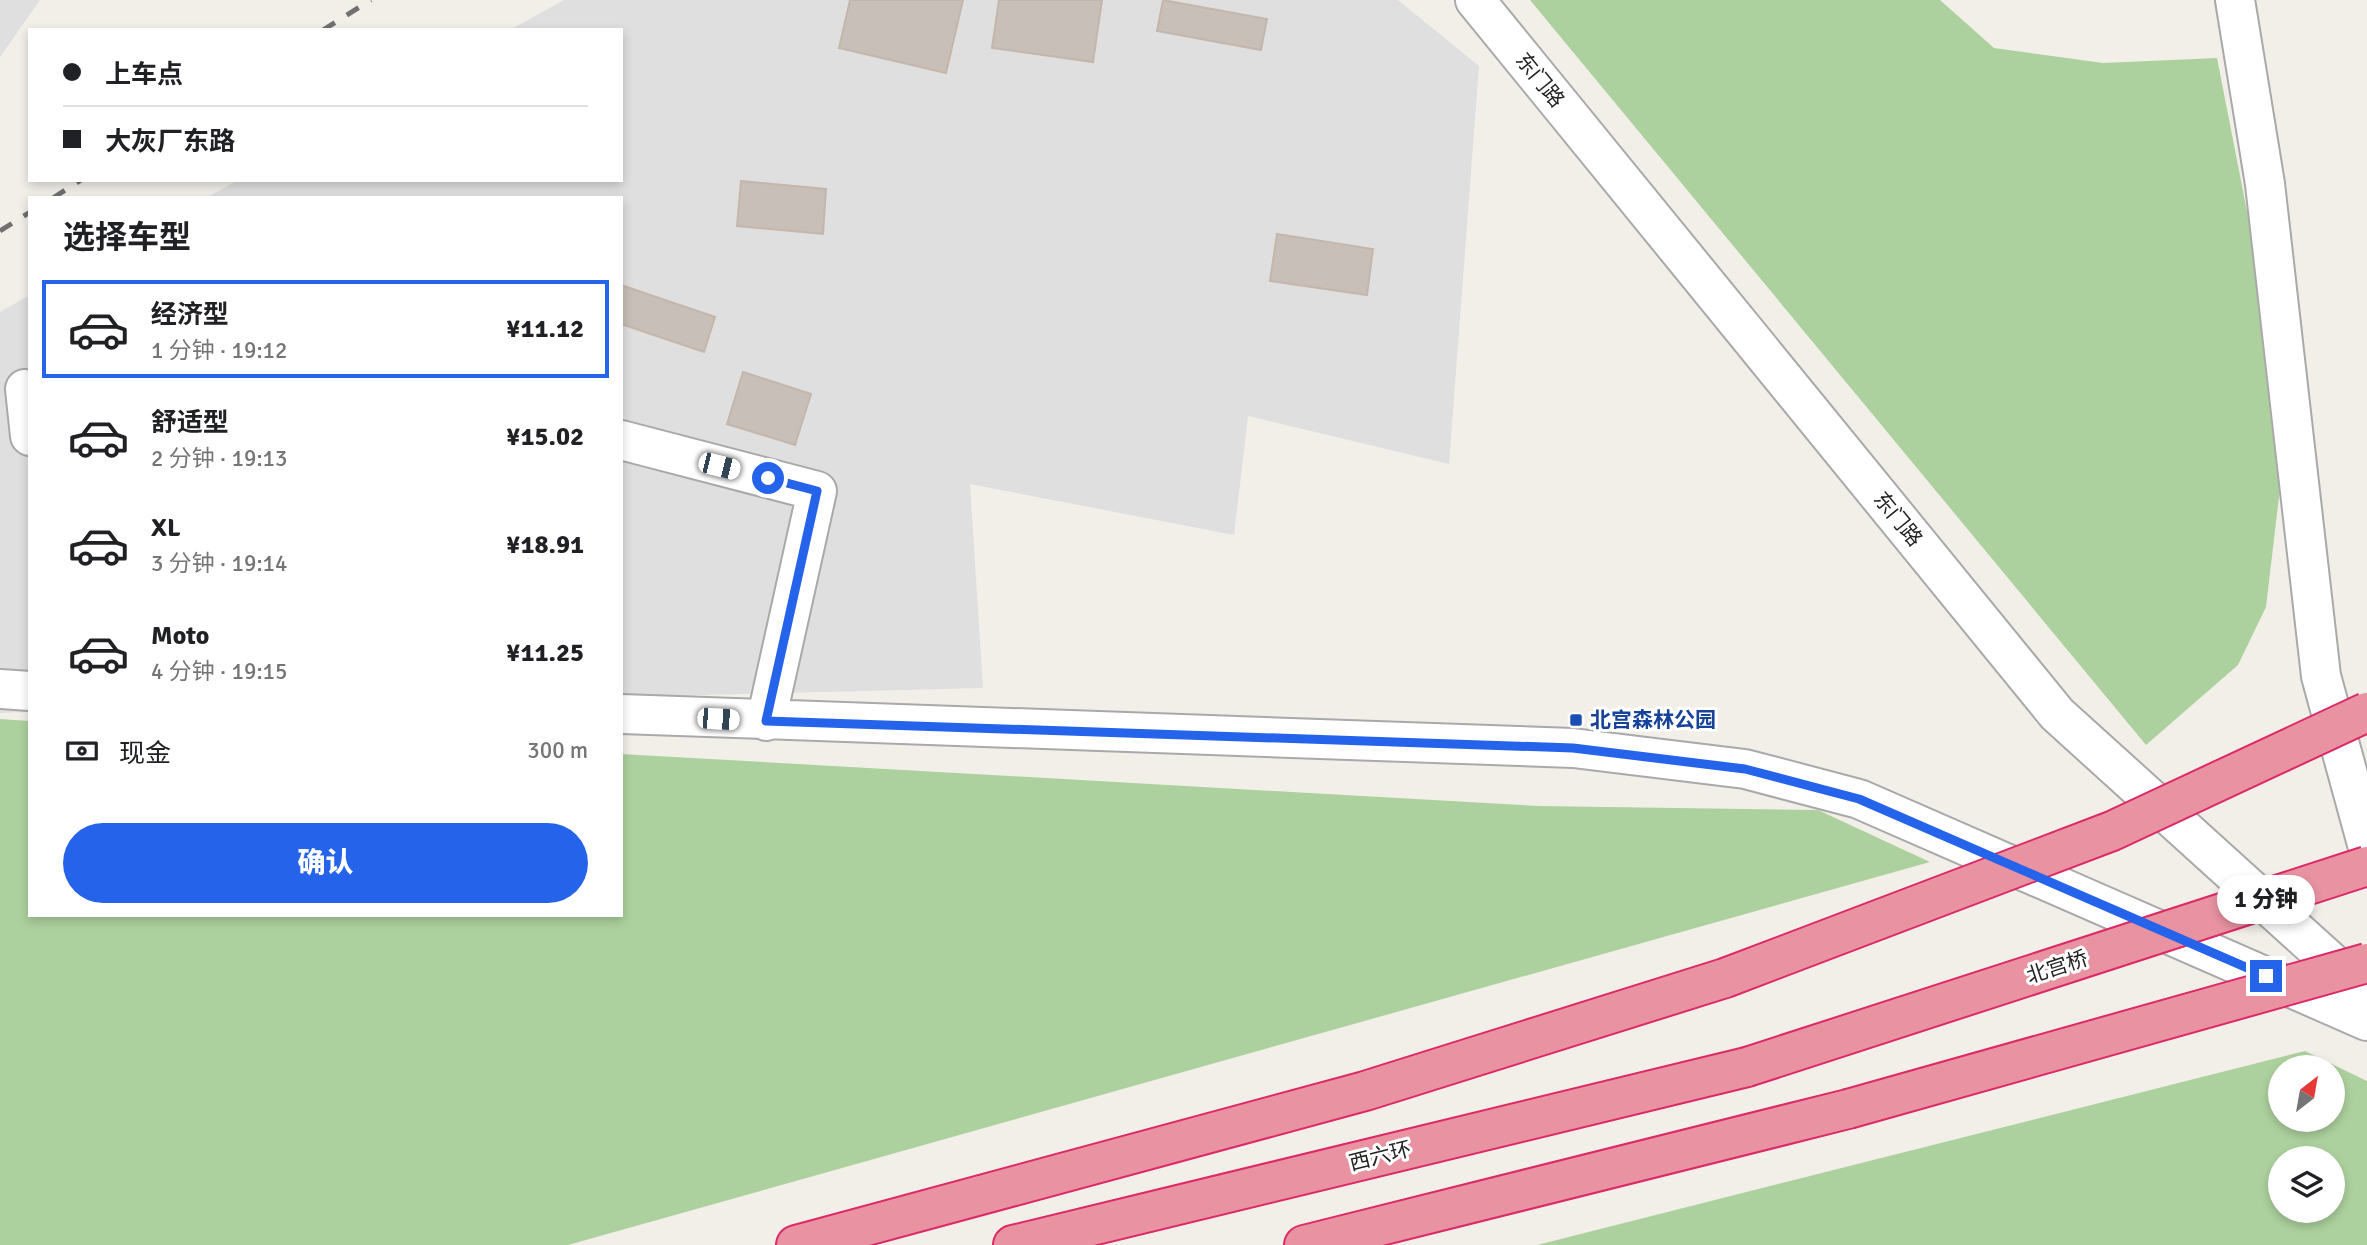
<!DOCTYPE html>
<html lang="zh">
<head>
<meta charset="utf-8">
<style>
	:root { --surface:#fff; --page:#f2f2f2; --text:#202124; --muted:#757577; --line:#e0e0e0; --accent:#2563eb }
	body { margin:0; font-family:Signika,"Noto Sans SC",sans-serif; background:var(--page); color:var(--text); height:100vh; display:flex; flex-direction:column; font-size:26px; white-space:nowrap }
	* { box-sizing:border-box; margin:0 }
	p { font-size:23px; color:var(--muted) }
	.icon { flex:none; width:38px; height:38px; fill:none; stroke:currentColor; stroke-width:2; stroke-linecap:round; stroke-linejoin:round }
	.map { position:relative; flex:1; overflow:hidden }
	.details { position:absolute; left:28px; top:196px; width:595px; height:721px; display:flex; flex-direction:column; background:var(--surface); border-radius:0px; box-shadow:0 4px 10px #0003 }
	.details>* { flex:none }
	.top-card { position:absolute; left:28px; top:28px; width:595px; height:154px; border-radius:0px; box-shadow:0 4px 10px #0003; display:grid; align-content:center; height:154px; padding:0 35px; background:var(--surface) }
	.needle { width:46px; rotate:31deg }
	.fabs { position:absolute; left:2268px; top:1055px; display:grid; gap:14px }
	.fabs a { display:grid; place-items:center; width:77px; height:77px; border-radius:50%; background:var(--surface); box-shadow:0 4px 10px #0003; font-size:35px }
	.end { position:absolute; width:32px; height:32px; margin:-16px; border:9px solid #2563eb; background:#fff; box-shadow:0 0 0 4px #fff }
	.from { border-radius:50% }
	.bubble { position:absolute; height:49px; border-radius:24px; background:var(--surface); box-shadow:0 4px 10px #0003; font-size:23px; font-weight:800; line-height:49px; text-align:center }
	.car { position:absolute; width:21px; height:42px; margin:-21px -10px; border-radius:9px; box-shadow:0 0 5px 2px #0007; background:linear-gradient(#fff 24%,#345 0 40%,#fff 0 76%,#345 0 86%,#fff 0) }
	.top-card b { display:flex; align-items:center; gap:24px; height:66px; font-size:26px }
	.top-card b+b { border-top:2px solid var(--line) }
	.top-card i { width:18px; height:18px; background:var(--text) }
	ul { padding:0; list-style:none }
	li { display:flex; align-items:center; gap:21px; height:98px; margin:0 14px 10px; padding:0 21px; border:4px solid transparent; border-radius:0px }
	li div { flex:1 }
	li b { display:block; font-size:26px }
	li em { font-style:normal; font-weight:800 }
	li.current { border-color:var(--accent) }
	li>.icon { width:63px; height:63px; stroke-width:1.5 }
	h2 { padding:0 35px; font-size:32px; line-height:84px }
	.pay { display:flex; align-items:center; gap:18px; height:77px; padding:0 35px; font-size:26px }
	.pay p { margin-inline-start:auto }
	.cta { display:flex; gap:14px; margin-top:auto; padding:14px 35px }
	.cta a { flex:1; height:80px; border-radius:42px; background:var(--accent); color:#fff; font-size:28px; font-weight:800; line-height:80px; text-align:center }
	.map>svg:first-child { display:block }
</style>
</head>
<body>
<div class="map">
<svg width="2367" height="1245" viewBox="0 0 2367 1245">
	<rect width="100%" height="100%" fill="#f2efe9"/>
	<path fill="#e0dfdf" d="M0,0H40L0,57Z
		M564,0H1398L1479,66L1449,464L1248,416L1234,535L970,484L983,688L621,697V198H206L238,180H621V30H510Z
		M30,295V712L0,713V312Z"/>
	<path fill="#add19e" fill-rule="evenodd" d="M1530,0H1940L1994,48L2103,63L2217,58L2272,339L2281,480L2266,607L2238,665L2146,745Z
		M0,719L30,721V915H621V754L1539,806L1818,810L1930,862L568,1245H0Z
		M2305,1051L2367,1081V1245H1537ZM2280,1068H2333V1120H2280ZM2280,1158H2333V1211H2280Z"/>
	<path fill="#c7bfb8" stroke="#c4b6ab" stroke-width="2" d="M850,0H963L946,73L839,48Z
		M999,0H1102L1093,62L992,48Z
		M1163,0L1267,19L1261,50L1157,31Z
		M741,181L826,189L823,234L737,226Z
		M1277,234L1373,249L1367,295L1270,281Z
		M621,285L715,317L704,352L621,324Z
		M743,372L811,394L795,445L727,424Z"/>
	<g fill="none" stroke-linecap="round" stroke-linejoin="round">
		<g stroke="#a9a9a9" stroke-width="42">
			<path id="street" d="M1475,0L2057,714L2363,991
				M2235,0L2265,184L2321,676L2367,844
				M25,389L30,436
				M621,440L817,491L766,721
				M0,689L30,691
				M621,714L1573,748L1745,769L1859,799L2367,1021"/>
		</g>
		<g stroke="#dc2a67" stroke-width="42">
			<path id="highway" d="M796,1245L1365,1091L1725,978
				M1013,1245L1747,1067
				M1304,1245L1848,1109"/>
		</g>
		<use href="#street" stroke="#fff" stroke-width="38"/>
		<use href="#highway" stroke="#e892a2" stroke-width="38"/>
		<path stroke="#707070" stroke-width="5" stroke-dasharray="14 14" stroke-linecap="butt" d="M323,30L371,0
			M53,198L81,180
			M0,231L30,212"/>
		<g stroke="#dc2a67" stroke-width="42" stroke-linecap="butt">
			<path id="highway-bridge" d="M1725,978L2112,831L2367,712
				M1747,1067L2367,866
				M1848,1109L2367,963"/>
		</g>
		<use href="#highway-bridge" stroke="#e892a2" stroke-width="38"/>
	</g>
	<g fill="none" stroke-linecap="round" stroke-linejoin="round">
		<path stroke="#2563eb" stroke-width="9" d="M768,478L817,491L766,721L1573,748L1745,769L1859,799L2266,976"/>
	</g>
	<rect fill="#1a4fb4" stroke="#fff" stroke-width="2.5" x="1569" y="713" width="14" height="14" rx="3.5"/>
	<g text-anchor="middle" dominant-baseline="central" stroke-width="6" stroke-linejoin="round" paint-order="stroke">
		<g font-size="21" fill="#222" stroke="#fff">
			<text transform="translate(1540 80) rotate(51)">东门路</text>
			<text transform="translate(1898 519) rotate(51)">东门路</text>
			<text transform="translate(2057 967) rotate(-18)">北宫桥</text>
			<text transform="translate(1380 1156) rotate(-14)">西六环</text>
		</g>
		<g font-size="21" font-weight="bold" fill="#164399" stroke="#fff" text-anchor="start">
			<text x="1590" y="720">北宫森林公园</text>
		</g>
	</g>
</svg>
<div class="fabs">
<a><svg class="needle" viewBox="-14 -14 28 28"><path d="M0-13l5 13h-10z" fill="#e53935"/><path d="M0 13l5-13h-10z" fill="#757577"/></svg></a>
<a><svg class="icon" aria-label="layers" viewBox="0 0 24 24"><path d="M12 4l9 5-9 5-9-5zM3 14l9 5 9-5"/></svg></a>
</div>
<i class="end from" style="left:768px;top:478px"></i>
<i class="end" style="left:2266px;top:976px"></i>
<div class="bubble" style="left:2217px;top:875px;width:98px">1 分钟</div>
<i class="car" style="left:719px;top:466px;rotate:104deg"></i>
<i class="car" style="left:718px;top:719px;rotate:93deg"></i>
<div class="top-card">
<b><i class="from"></i>上车点</b>
<b><i></i>大灰厂东路</b>
</div>
<section class="details">
<h2>选择车型</h2>
<ul>
<li class="current"><svg class="icon" aria-label="car" viewBox="0 0 24 24"><path d="M5 17H2v-5l4-1 3-4h7l3 4 3 1v5h-3M9 17h6M6 11h13"/><circle cx="7" cy="17" r="2"/><circle cx="17" cy="17" r="2"/></svg><div><b>经济型</b><p>1 分钟 · 19:12</p></div><em>¥11.12</em></li>
<li><svg class="icon" aria-label="car" viewBox="0 0 24 24"><path d="M5 17H2v-5l4-1 3-4h7l3 4 3 1v5h-3M9 17h6M6 11h13"/><circle cx="7" cy="17" r="2"/><circle cx="17" cy="17" r="2"/></svg><div><b>舒适型</b><p>2 分钟 · 19:13</p></div><em>¥15.02</em></li>
<li><svg class="icon" aria-label="car" viewBox="0 0 24 24"><path d="M5 17H2v-5l4-1 3-4h7l3 4 3 1v5h-3M9 17h6M6 11h13"/><circle cx="7" cy="17" r="2"/><circle cx="17" cy="17" r="2"/></svg><div><b>XL</b><p>3 分钟 · 19:14</p></div><em>¥18.91</em></li>
<li><svg class="icon" aria-label="car" viewBox="0 0 24 24"><path d="M5 17H2v-5l4-1 3-4h7l3 4 3 1v5h-3M9 17h6M6 11h13"/><circle cx="7" cy="17" r="2"/><circle cx="17" cy="17" r="2"/></svg><div><b>Moto</b><p>4 分钟 · 19:15</p></div><em>¥11.25</em></li>
</ul>
<div class="pay"><svg class="icon" aria-label="cash" viewBox="0 0 24 24"><path d="M3 7h18v10H3z"/><circle cx="12" cy="12" r="2"/></svg>现金<p>300 m</p></div>
<div class="cta"><a>确认</a></div>
</section>
</div>
</body>
</html>
